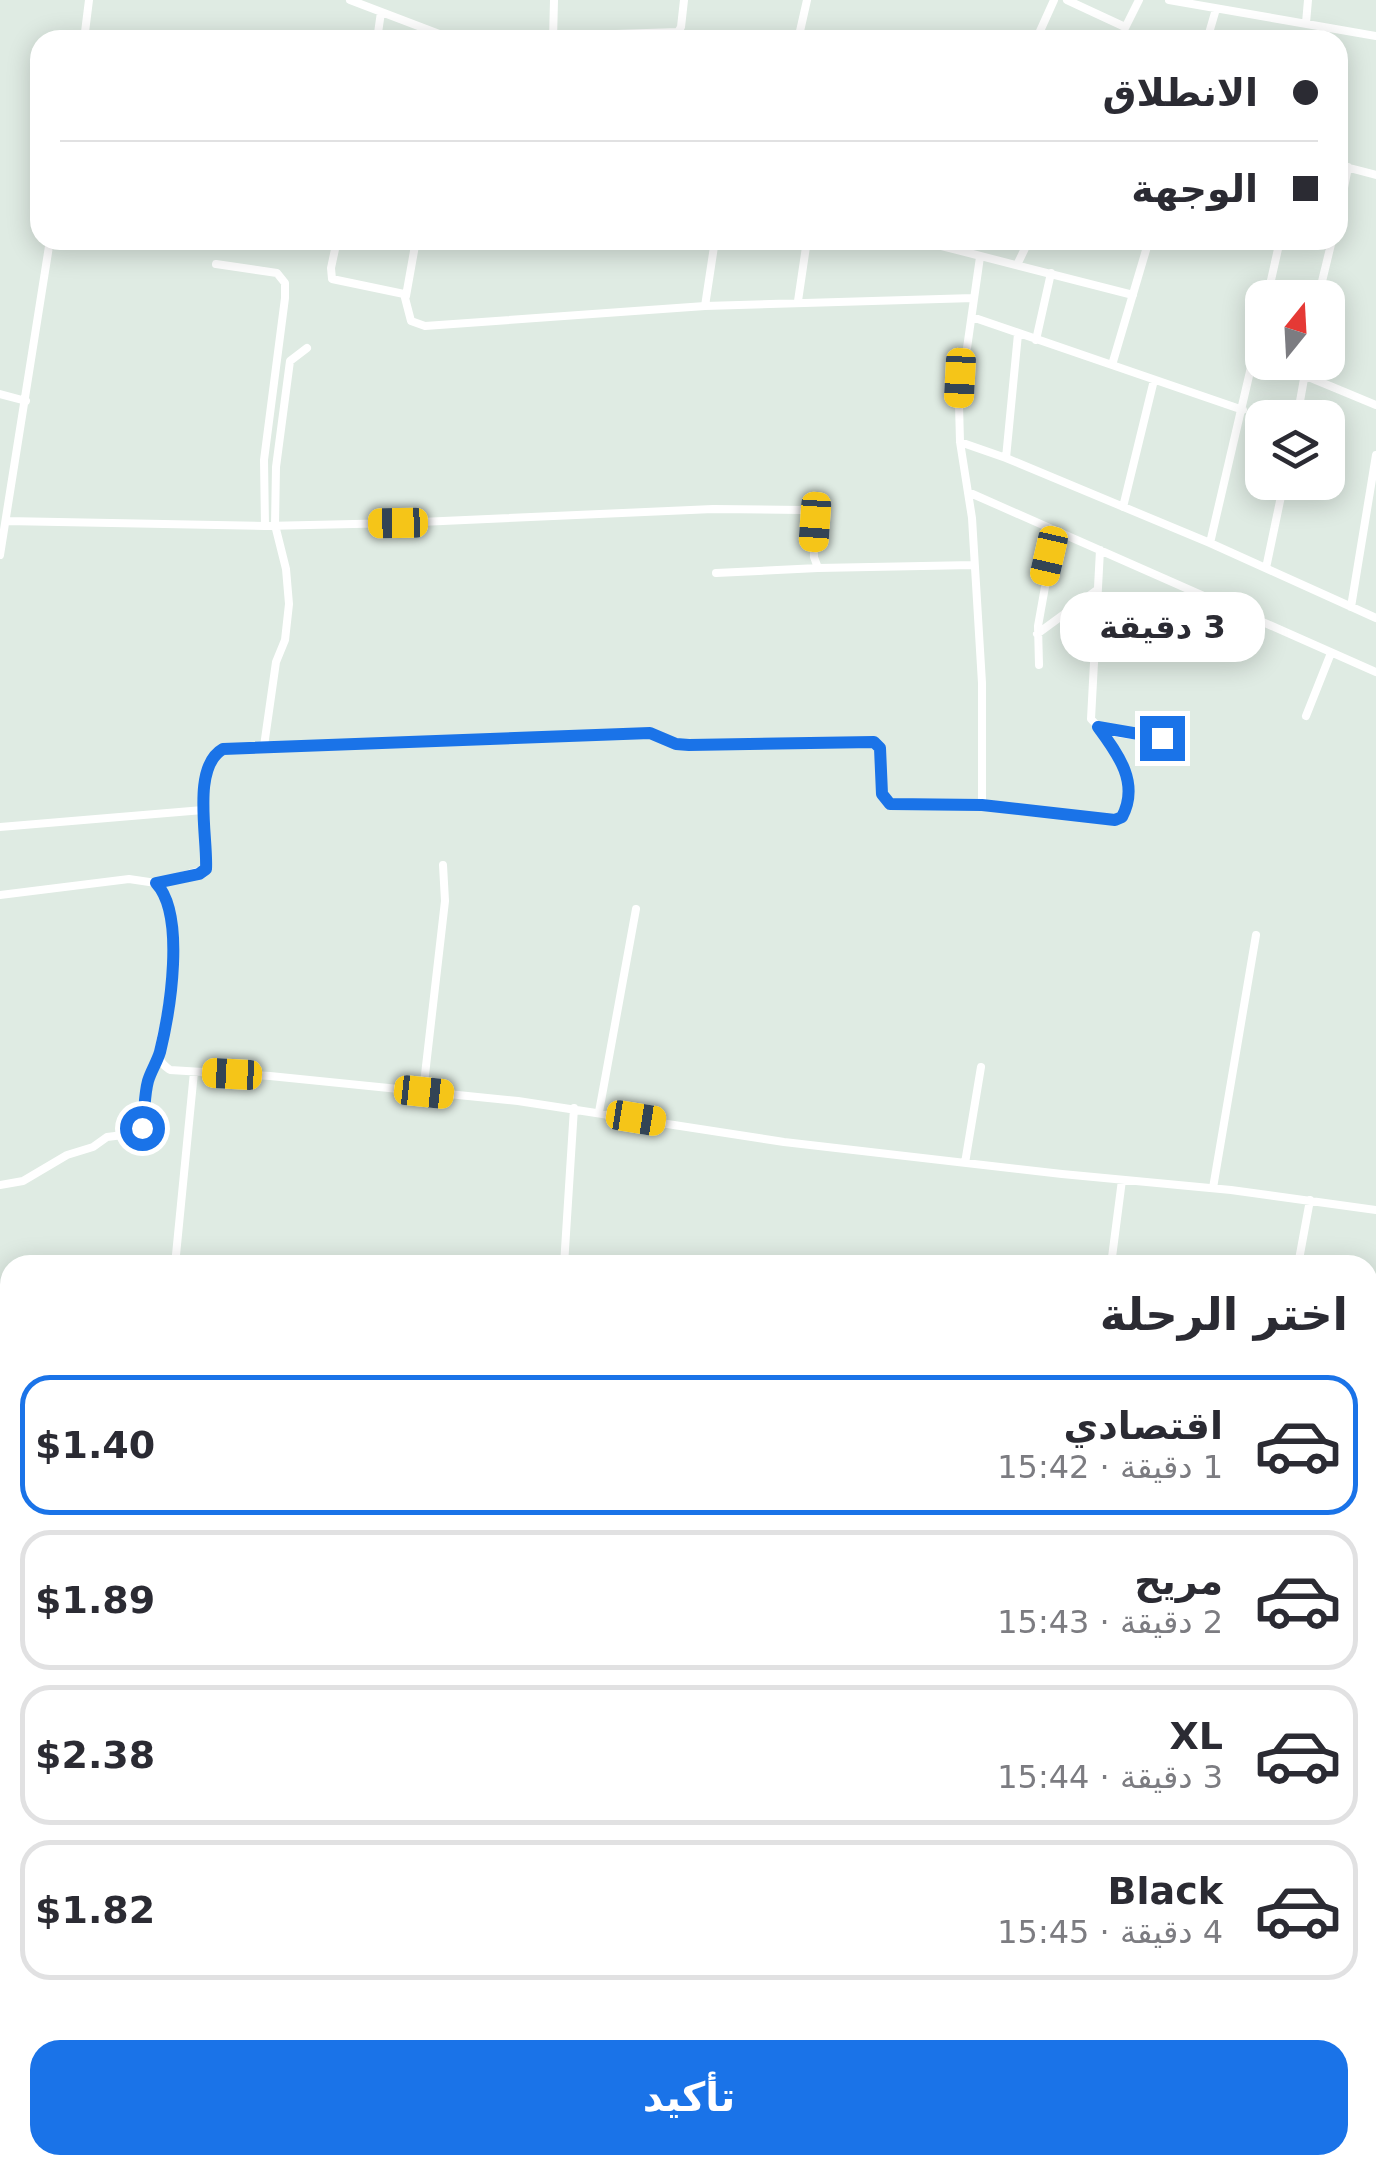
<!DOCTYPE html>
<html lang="ar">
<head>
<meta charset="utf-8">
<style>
	:root { --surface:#fff; --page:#f2f2f3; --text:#2b2b33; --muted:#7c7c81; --line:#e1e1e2; --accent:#1a73e8 }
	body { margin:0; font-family:"DejaVu Sans",Cairo,sans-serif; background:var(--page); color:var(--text); direction:rtl; height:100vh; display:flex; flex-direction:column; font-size:38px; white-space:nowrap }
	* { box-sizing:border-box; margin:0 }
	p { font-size:32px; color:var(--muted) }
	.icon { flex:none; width:55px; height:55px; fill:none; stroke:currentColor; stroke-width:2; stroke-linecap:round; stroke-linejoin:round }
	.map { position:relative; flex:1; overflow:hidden; direction:ltr }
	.panel { position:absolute; left:0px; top:1255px; width:1378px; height:920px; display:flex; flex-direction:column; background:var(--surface); border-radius:30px 30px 0 0; box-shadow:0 5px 25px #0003; direction:rtl }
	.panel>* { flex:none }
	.top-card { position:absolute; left:30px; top:30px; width:1318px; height:220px; border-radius:30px; box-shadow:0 5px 25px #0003; direction:rtl; display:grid; align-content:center; height:220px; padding:0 30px; background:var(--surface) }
	.needle { width:65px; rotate:18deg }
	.buttons { position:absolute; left:1245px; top:280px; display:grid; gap:20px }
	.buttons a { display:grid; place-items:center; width:100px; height:100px; border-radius:20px; background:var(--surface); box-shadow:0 5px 25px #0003; font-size:50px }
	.end { position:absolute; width:45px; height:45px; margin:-22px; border:12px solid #1a73e8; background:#fff; box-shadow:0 0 0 5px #fff }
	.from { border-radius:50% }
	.bubble { position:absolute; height:70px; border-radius:30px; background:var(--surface); box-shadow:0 5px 25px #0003; font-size:32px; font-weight:800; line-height:70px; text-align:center; direction:rtl }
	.car { position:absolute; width:30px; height:60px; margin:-30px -15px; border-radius:12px; box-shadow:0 0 8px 2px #0007; background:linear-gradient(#f5c518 24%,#345 0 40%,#f5c518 0 76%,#345 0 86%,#f5c518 0) }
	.top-card b { display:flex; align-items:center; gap:35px; height:95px; font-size:38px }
	.top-card b+b { border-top:2px solid var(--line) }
	.top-card i { width:25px; height:25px; background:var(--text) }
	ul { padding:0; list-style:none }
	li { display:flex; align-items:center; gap:30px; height:140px; margin:0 20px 15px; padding:0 10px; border:5px solid var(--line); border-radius:30px }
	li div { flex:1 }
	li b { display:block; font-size:38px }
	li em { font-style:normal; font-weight:800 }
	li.selected { border-color:var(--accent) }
	li>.icon { width:90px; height:90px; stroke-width:1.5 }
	h2 { padding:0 30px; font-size:45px; line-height:120px }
	.cta { display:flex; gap:20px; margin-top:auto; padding:20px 30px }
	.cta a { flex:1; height:115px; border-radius:30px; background:var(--accent); color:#fff; font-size:40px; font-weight:800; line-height:115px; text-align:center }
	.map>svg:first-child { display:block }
</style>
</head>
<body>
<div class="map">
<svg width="1376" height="2175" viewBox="0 0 1376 2175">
	<rect width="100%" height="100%" fill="#dfebe3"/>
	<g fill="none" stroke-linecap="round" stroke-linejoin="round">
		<path stroke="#fff" stroke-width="8" d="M350,0L455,40
			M1067,0L1125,27
			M1169,0L1376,36
			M1306,23L1308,0
			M553,36L678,32L681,27L684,0
			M84,40L89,0
			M377,40L381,12
			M553,40L554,0
			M798,40L807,0
			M1036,40L1054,0
			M1119,40L1139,0
			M1207,40L1216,9
			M1338,165L1376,175
			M1338,219L1348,167
			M337,240L331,268L332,279L404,294L411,321L425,326L705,306L974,298
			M918,240L1133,295
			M1149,240L1112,365L1243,410
			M980,257L959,404L960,442L972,518L982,683V805
			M216,264L277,273L285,283V298L264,460L265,526
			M1017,265L1029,240
			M406,296L416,240
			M1267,298L1280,240
			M1318,298L1332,240
			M798,301L807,240
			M705,306L715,240
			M972,317L1112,365
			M1018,334L1006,458L1210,543L1376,618
			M1036,340L1051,273
			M1254,360L1306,376L1376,405
			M0,394L26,401
			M1297,418L1307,362
			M960,442L1006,458
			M968,492L1376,672
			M1123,507L1154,380
			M6,521L265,526L398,523L713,509L802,510H808L814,518V557L818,568L974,565
			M1210,543L1262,320
			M1100,550L1091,719C1104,737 1141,735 1163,738
			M0,555L50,240
			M1266,568L1284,482
			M716,573L818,568
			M1351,607L1376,455
			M1037,634L1097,590
			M1039,665L1038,626L1055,531
			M1306,716L1331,653
			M264,746L276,662L285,640L289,604L286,569L275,525L276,467L290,361L307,348
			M0,827L203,810
			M156,883L206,869C208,838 191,768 223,749L651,733L676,743L689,745L873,742L880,748L882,794L890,804L982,805L1115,820L1122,817C1139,782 1119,755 1098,727
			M0,895L129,879L156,883C184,913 171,982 165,1020C163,1031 157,1048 160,1059C162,1065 165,1066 170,1070L270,1076L518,1101L784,1142L1062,1174L1231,1190L1376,1210
			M423,1092L445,901L443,865
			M599,1112L636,909
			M965,1163L981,1067
			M0,1185L23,1181L67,1155L93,1147L107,1137L139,1133L147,1085L159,1054
			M1213,1188L1256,935
			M565,1260L655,1265
			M175,1265L194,1072
			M564,1265L574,1108
			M1111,1265L1122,1180
			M1298,1265L1310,1200
			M0,1738L10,1739
			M1376,1867L1369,1901L1376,1902
			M0,2114L10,2115
			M804,2165L876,2175
			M198,2175V2165
			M423,2175L425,2165
			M492,2175L495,2165
			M711,2175L715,2165
			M955,2175L960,2165"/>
	</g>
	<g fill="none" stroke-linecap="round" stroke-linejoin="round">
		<path stroke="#1a73e8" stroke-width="12" d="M142,1128C145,1112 144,1096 148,1081C151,1071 157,1062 160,1052C170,1011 186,915 156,883L199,874L206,869C208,838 191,767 223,749L650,733L676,744L689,745L874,742L880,748L882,794L890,804L982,805L1115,820L1122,817C1140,783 1118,754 1098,727L1162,738"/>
	</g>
</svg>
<div class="buttons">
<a><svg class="needle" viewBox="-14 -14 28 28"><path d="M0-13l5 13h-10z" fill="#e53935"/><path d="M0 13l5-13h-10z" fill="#7c7c81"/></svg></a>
<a><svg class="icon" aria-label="layers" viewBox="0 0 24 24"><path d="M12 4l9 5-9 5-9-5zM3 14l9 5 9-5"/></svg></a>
</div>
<i class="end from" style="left:142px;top:1128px"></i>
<i class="end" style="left:1162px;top:738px"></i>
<div class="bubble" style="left:1060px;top:592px;width:205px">3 دقيقة</div>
<i class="car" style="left:960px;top:378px;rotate:183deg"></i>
<i class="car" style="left:815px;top:522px;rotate:184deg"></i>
<i class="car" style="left:398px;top:523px;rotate:269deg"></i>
<i class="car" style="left:1049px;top:556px;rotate:193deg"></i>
<i class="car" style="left:232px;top:1074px;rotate:273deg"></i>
<i class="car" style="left:424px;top:1092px;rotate:96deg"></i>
<i class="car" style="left:636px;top:1118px;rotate:99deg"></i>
<div class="top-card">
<b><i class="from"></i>الانطلاق</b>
<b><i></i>الوجهة</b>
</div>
<section class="panel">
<h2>اختر الرحلة</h2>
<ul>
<li class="selected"><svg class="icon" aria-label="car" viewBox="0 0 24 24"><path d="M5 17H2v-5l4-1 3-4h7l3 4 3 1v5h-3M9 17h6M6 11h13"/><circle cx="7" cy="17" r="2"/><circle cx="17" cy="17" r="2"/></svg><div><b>اقتصادي</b><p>1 دقيقة · 15:42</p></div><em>$1.40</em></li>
<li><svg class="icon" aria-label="car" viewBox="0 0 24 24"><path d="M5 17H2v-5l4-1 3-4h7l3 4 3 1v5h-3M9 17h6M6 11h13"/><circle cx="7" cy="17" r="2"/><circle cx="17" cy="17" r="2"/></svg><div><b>مريح</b><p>2 دقيقة · 15:43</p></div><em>$1.89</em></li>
<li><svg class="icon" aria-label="car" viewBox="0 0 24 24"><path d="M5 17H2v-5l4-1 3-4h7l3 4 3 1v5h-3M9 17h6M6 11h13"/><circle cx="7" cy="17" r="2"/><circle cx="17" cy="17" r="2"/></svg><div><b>XL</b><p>3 دقيقة · 15:44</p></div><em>$2.38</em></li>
<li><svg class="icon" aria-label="car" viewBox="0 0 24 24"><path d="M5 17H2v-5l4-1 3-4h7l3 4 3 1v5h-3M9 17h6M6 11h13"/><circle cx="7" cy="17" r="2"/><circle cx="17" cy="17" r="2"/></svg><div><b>Black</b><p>4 دقيقة · 15:45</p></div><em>$1.82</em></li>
</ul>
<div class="cta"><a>تأكيد</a></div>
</section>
</div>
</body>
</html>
